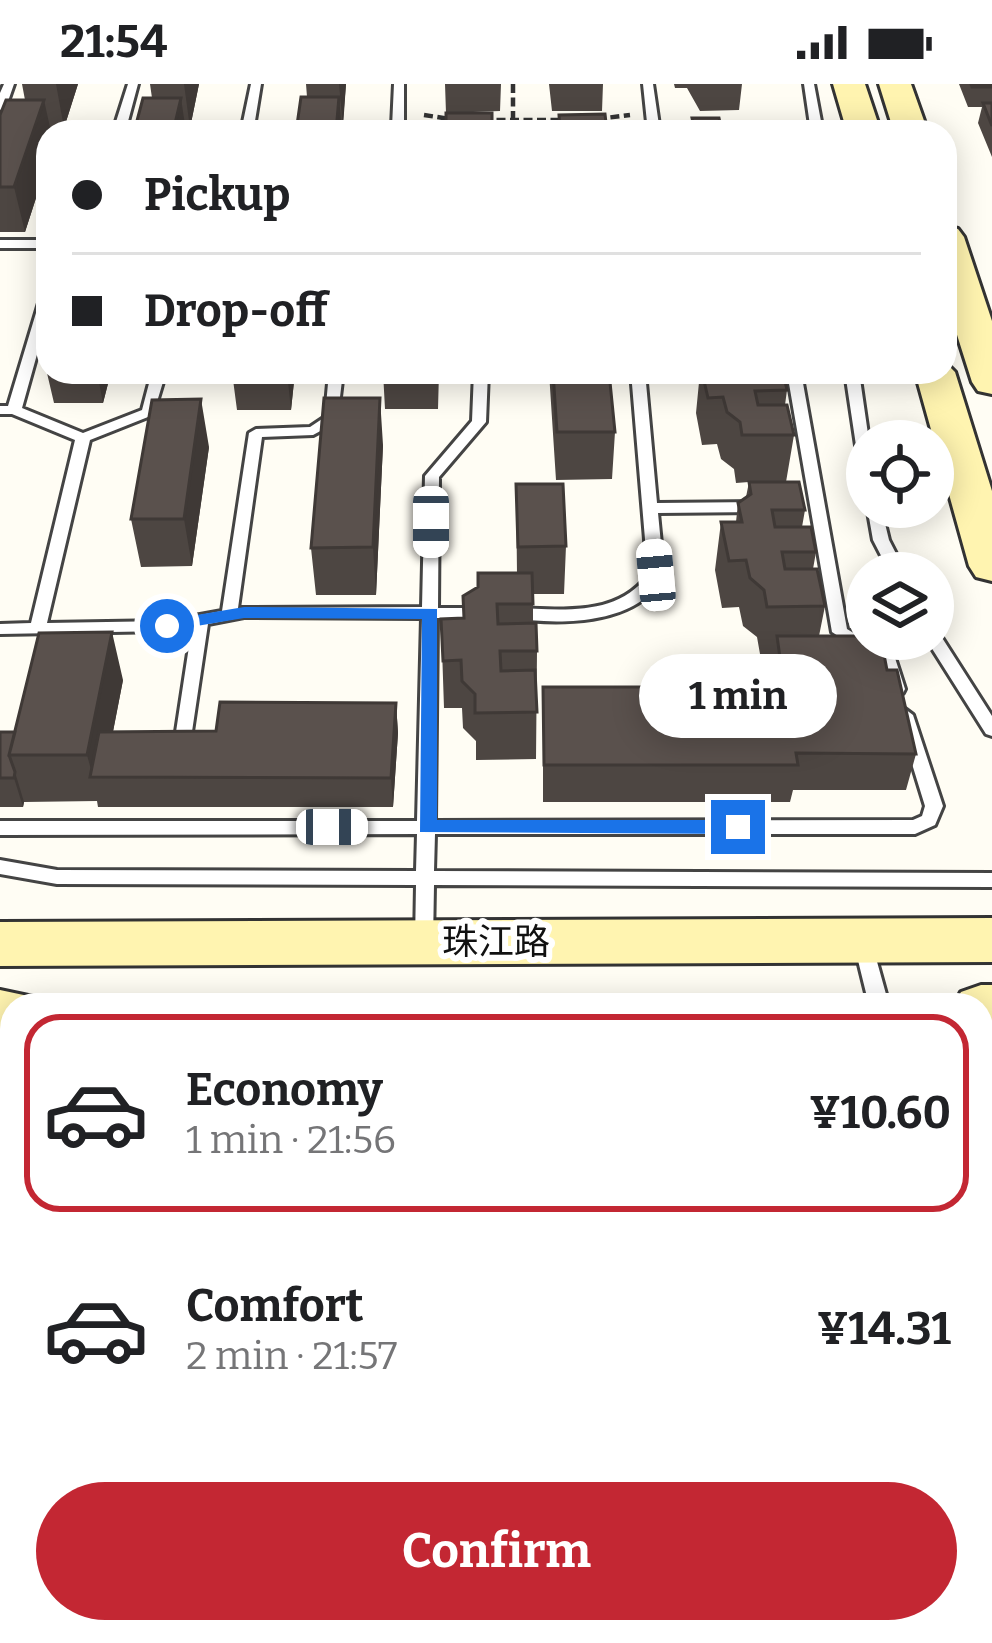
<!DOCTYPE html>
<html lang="en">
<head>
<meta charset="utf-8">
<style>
	:root { --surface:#fff; --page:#f2f2f2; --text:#202124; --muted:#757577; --line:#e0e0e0; --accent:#c32733 }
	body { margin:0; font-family:Bitter,"Noto Sans SC",serif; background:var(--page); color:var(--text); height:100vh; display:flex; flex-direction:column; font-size:45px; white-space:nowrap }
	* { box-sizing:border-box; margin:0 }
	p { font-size:39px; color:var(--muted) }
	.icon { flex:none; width:66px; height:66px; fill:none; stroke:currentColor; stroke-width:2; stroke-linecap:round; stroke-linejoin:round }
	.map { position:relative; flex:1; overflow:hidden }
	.details { position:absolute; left:0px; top:909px; width:993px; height:651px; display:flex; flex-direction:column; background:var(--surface); border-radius:36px 36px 0 0; box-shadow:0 6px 30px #0003 }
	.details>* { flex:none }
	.guide { position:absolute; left:36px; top:36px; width:921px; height:264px; border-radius:36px; box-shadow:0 6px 30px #0003; display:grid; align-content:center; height:264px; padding:0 36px; background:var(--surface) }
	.fabs { position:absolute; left:846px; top:336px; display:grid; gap:24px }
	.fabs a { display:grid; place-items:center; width:108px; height:108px; border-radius:50%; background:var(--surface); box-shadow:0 6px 30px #0003; font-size:60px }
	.end { position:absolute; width:54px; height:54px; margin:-27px; border:15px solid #1a73e8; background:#fff; box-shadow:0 0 0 6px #fff }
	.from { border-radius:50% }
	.bubble { position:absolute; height:84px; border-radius:42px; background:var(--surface); box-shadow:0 6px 30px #0003; font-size:39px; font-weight:700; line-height:84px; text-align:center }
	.car { position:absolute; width:36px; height:72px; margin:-36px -18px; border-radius:15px; box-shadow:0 0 9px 3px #0007; background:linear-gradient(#fff 24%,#345 0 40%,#fff 0 76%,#345 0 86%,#fff 0) }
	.guide b { display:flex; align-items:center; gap:42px; height:114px; font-size:45px }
	.guide b+b { border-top:3px solid var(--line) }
	.guide i { width:30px; height:30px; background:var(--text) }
	ul { padding:21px 0 0; list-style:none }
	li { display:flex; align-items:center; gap:36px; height:198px; margin:0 24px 18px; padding:0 12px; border:6px solid transparent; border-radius:36px }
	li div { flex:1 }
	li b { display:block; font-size:45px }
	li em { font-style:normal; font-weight:700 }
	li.active { border-color:var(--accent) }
	li>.icon { width:108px; height:108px; stroke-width:1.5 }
	.cta { display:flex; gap:24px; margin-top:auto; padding:24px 36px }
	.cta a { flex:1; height:138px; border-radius:72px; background:var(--accent); color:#fff; font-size:48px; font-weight:700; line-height:138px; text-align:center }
	.status { display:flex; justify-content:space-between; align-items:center; height:84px; padding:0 60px; background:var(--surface); direction:ltr }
	.status svg { height:33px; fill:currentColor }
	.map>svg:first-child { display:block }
</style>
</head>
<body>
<div class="status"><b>21:54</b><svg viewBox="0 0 49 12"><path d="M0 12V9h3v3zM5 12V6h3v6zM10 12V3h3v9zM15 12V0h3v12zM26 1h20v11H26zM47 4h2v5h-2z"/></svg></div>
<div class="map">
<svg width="992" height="1559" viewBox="0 0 992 1559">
	<rect width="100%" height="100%" fill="#fffdf4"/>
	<path fill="#d6ebbd" d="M981,1011H992V1559H960L959,1548H981Z"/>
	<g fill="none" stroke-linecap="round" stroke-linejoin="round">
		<g stroke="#444" stroke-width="6">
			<path id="lane" d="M4,0H14L6,23L0,26V9Z
				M128,0H138L127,41L121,44L115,41Z
				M251,0H261L254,43L248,46L242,43Z
				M394,0H404V42L409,48H397L392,43Z
				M643,0H653L660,48H648Z
				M804,0H814L823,48H811Z
				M0,156H48V164H0Z
				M48,205V231L22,324L83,349L142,326L152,288H166L153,331L90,356L47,539L167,537L222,527L249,349L256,345L310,343L325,333L329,288H343L337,338L313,351L262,353L238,524L422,523L425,392L472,337L474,288H488L486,338L439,393L438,524H485L493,529L485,534H437L435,737L913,736L922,732L925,722L897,631L905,625L913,631L943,722L935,741L915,750H435L434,787L992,789V803L434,801L433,858L431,863H417L415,858L416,801L57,800L0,790V776L57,786L416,787L417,750L0,751V737H417L422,534L244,533L208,540L190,661L182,667L174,661L192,543L167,547L0,550V540L31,539L75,356L12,330H0V322H8L42,209Z
				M631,288H645L657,419L759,418L766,423L759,428L658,429L664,491C656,502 650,512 638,519C603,541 546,540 506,533L504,529L506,525L512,524C560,525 616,534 648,491Z
				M787,288H801L847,545L895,574L905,605L903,609H891L882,581L832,548Z
				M845,288H859L869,357H867V392L860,388Z
				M867,422L881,423L889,456L906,489H890L873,456Z
				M933,548L939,549L992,632V652L986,650L926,555H933Z
				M862,849L869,851L871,856L889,921H869L853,856L855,851Z
				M992,977V993L981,994V978Z
				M12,984V1000L0,1001V985Z
				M12,1241V1314L8,1325L0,1328V1257L4,1245Z
				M86,1548H110V1559H84Z
				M318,1548H342V1559H316Z
				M716,1548H740L741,1559H715Z"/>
		</g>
		<g stroke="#333" stroke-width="6">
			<path id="secondary" d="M833,0H865L881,48H847Z
				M879,0H911L928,48H894Z
				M945,142L958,145L964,153L992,237V310L978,307L972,298L945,213Z
				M945,278L955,288L992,407V497L976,493L969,482L915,288H945Z
				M992,834V878L0,882V838Z
				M981,901H992V949H981V921H954L961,908Z
				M0,906L33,913L37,921H12V954H0Z"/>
		</g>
		<path stroke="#333" stroke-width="4.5" stroke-dasharray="9 4.5" stroke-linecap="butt" d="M513,0V48
			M424,31L456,36
			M597,35L630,31
			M483,36H564"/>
		<use href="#lane" fill="#fff" fill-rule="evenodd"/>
		<use href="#secondary" fill="#fff4b0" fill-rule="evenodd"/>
	</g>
	<path fill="#4d4642" d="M22,0H78L64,44H50L51,48H48V77L25,148H0V31L25,16Z
		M150,0H199L190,44H186V48L152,14Z
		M306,0H346L342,48H296L307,13Z
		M445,0H501L500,27L446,29Z
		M549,0H603L602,27H552Z
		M674,0H742L739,26L700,27L687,4H675Z
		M959,0H992V73L978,39L982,23H968Z
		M48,257V288H111L103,319H54L43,272Z
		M232,288H295L291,326H237Z
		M383,288H439L438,325H385Z
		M549,288H609L615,348L612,395L556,396Z
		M700,288H783L787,306L785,321L794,351L786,398L805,426L802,443L816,468L813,485L825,522L819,552L887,586L916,670L906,706H793L790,718H543V603H772L770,590L774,570H760L757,553L743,542L739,523L722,524L715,486L721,438H736L738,419L746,413L749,398L736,399L734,385L721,375L717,360L702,361L696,329Z
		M383,361L376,511H316L311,464Z
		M209,363L192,482L141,483L131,435Z
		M516,400L566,462L564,510H533V539L537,567L536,675L476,676V657L463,644L462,624H444L441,535L464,534L517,489Z
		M123,596L113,648L216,647L396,619L398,649L393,723H98L97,717L24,718L23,723H0V648H15Z
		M12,1177V1284L0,1285V1178Z
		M478,1548H596L594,1559H478Z
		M783,1548H929L931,1559H785Z"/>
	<path fill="#3f3936" d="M56,0H78L64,44Z
		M184,0H199L190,44Z
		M339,0H346L343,43Z
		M339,13L342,48H336Z
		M181,14L186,48H173Z
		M44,16L51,48H48V77L25,148L14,103Z
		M97,288H111L103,319Z
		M287,288H295L291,326Z
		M380,314L383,361L376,511L373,463Z
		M201,315L209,363L192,482L184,435Z
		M112,548L123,596L104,693H93L87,671Z
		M396,619L398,649L393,723L391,694Z
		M15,688L24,718L23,723L14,694Z
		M267,1548H279V1559H267Z"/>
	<path fill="#5a514d" stroke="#3f3936" stroke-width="3" d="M971,0H992V3H972Z
		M301,13H339L336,48H296Z
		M143,14H181L173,48H134Z
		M6,16H44L14,103H0V31Z
		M983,19H992V42Z
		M446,29H492V48H446Z
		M605,30L607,48H560L559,31Z
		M692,34H719L722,48H695Z
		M553,288H609L615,348H557Z
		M702,288H783L787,306L755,307L758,321H787L794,351H742L740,338L727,328L723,313L708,314Z
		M324,314H380L373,463L311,464Z
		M201,315L184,435H131L152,316Z
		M749,398H799L805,426H772L775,443H811L816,468H782L785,485H817L825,522L767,523L764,506L750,494L746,476L729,477L721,438H742L738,419L751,410Z
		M516,400H563L566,462L518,463Z
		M478,489H532L533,520H497L498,540L536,539L537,567H500L501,587L535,586L537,628L475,629V610L462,597L461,576L443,577L441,535L464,534L463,512L478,503Z
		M112,548L87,671H9L39,549Z
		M777,552H867V555H881L887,586H897L916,670L796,669L798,681H544L543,603H784Z
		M220,618L396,619L391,694L90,693L99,648L216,647Z
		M0,648H15L9,671L15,688L14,694H0Z
		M12,1177V1253L0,1254V1178Z
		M148,1548H267V1559H147Z
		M800,1548H929L931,1559H801Z"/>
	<path fill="#1a73e8" d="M244,523L437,525V736H738L748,743L738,750L420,748L422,535L244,534L167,547L158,542L167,536Z"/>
	<g text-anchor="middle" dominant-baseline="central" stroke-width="12" stroke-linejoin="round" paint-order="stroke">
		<g font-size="36" fill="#111" stroke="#fff">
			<text x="496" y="858">珠江路</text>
		</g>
	</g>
</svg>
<div class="fabs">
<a><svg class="icon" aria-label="locate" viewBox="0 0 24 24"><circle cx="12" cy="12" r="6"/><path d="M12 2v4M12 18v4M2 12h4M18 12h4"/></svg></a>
<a><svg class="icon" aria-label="layers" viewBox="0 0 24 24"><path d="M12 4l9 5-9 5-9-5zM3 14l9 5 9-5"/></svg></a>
</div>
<i class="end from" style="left:167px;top:542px"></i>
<i class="end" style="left:738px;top:743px"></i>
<div class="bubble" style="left:639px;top:570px;width:198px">1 min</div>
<i class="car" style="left:431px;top:438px;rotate:180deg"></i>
<i class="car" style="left:656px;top:491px;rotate:355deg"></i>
<i class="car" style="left:332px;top:743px;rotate:90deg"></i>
<div class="guide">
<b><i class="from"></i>Pickup</b>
<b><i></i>Drop-off</b>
</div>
<section class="details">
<ul>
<li class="active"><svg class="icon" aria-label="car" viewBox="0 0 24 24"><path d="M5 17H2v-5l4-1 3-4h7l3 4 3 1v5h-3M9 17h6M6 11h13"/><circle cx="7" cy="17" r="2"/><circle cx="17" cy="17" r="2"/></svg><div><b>Economy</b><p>1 min · 21:56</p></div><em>¥10.60</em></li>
<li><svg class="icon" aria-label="car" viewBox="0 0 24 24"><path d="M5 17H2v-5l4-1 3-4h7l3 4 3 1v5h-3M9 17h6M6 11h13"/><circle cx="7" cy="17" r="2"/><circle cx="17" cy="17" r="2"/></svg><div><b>Comfort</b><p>2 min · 21:57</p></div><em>¥14.31</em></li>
</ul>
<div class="cta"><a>Confirm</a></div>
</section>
</div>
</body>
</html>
